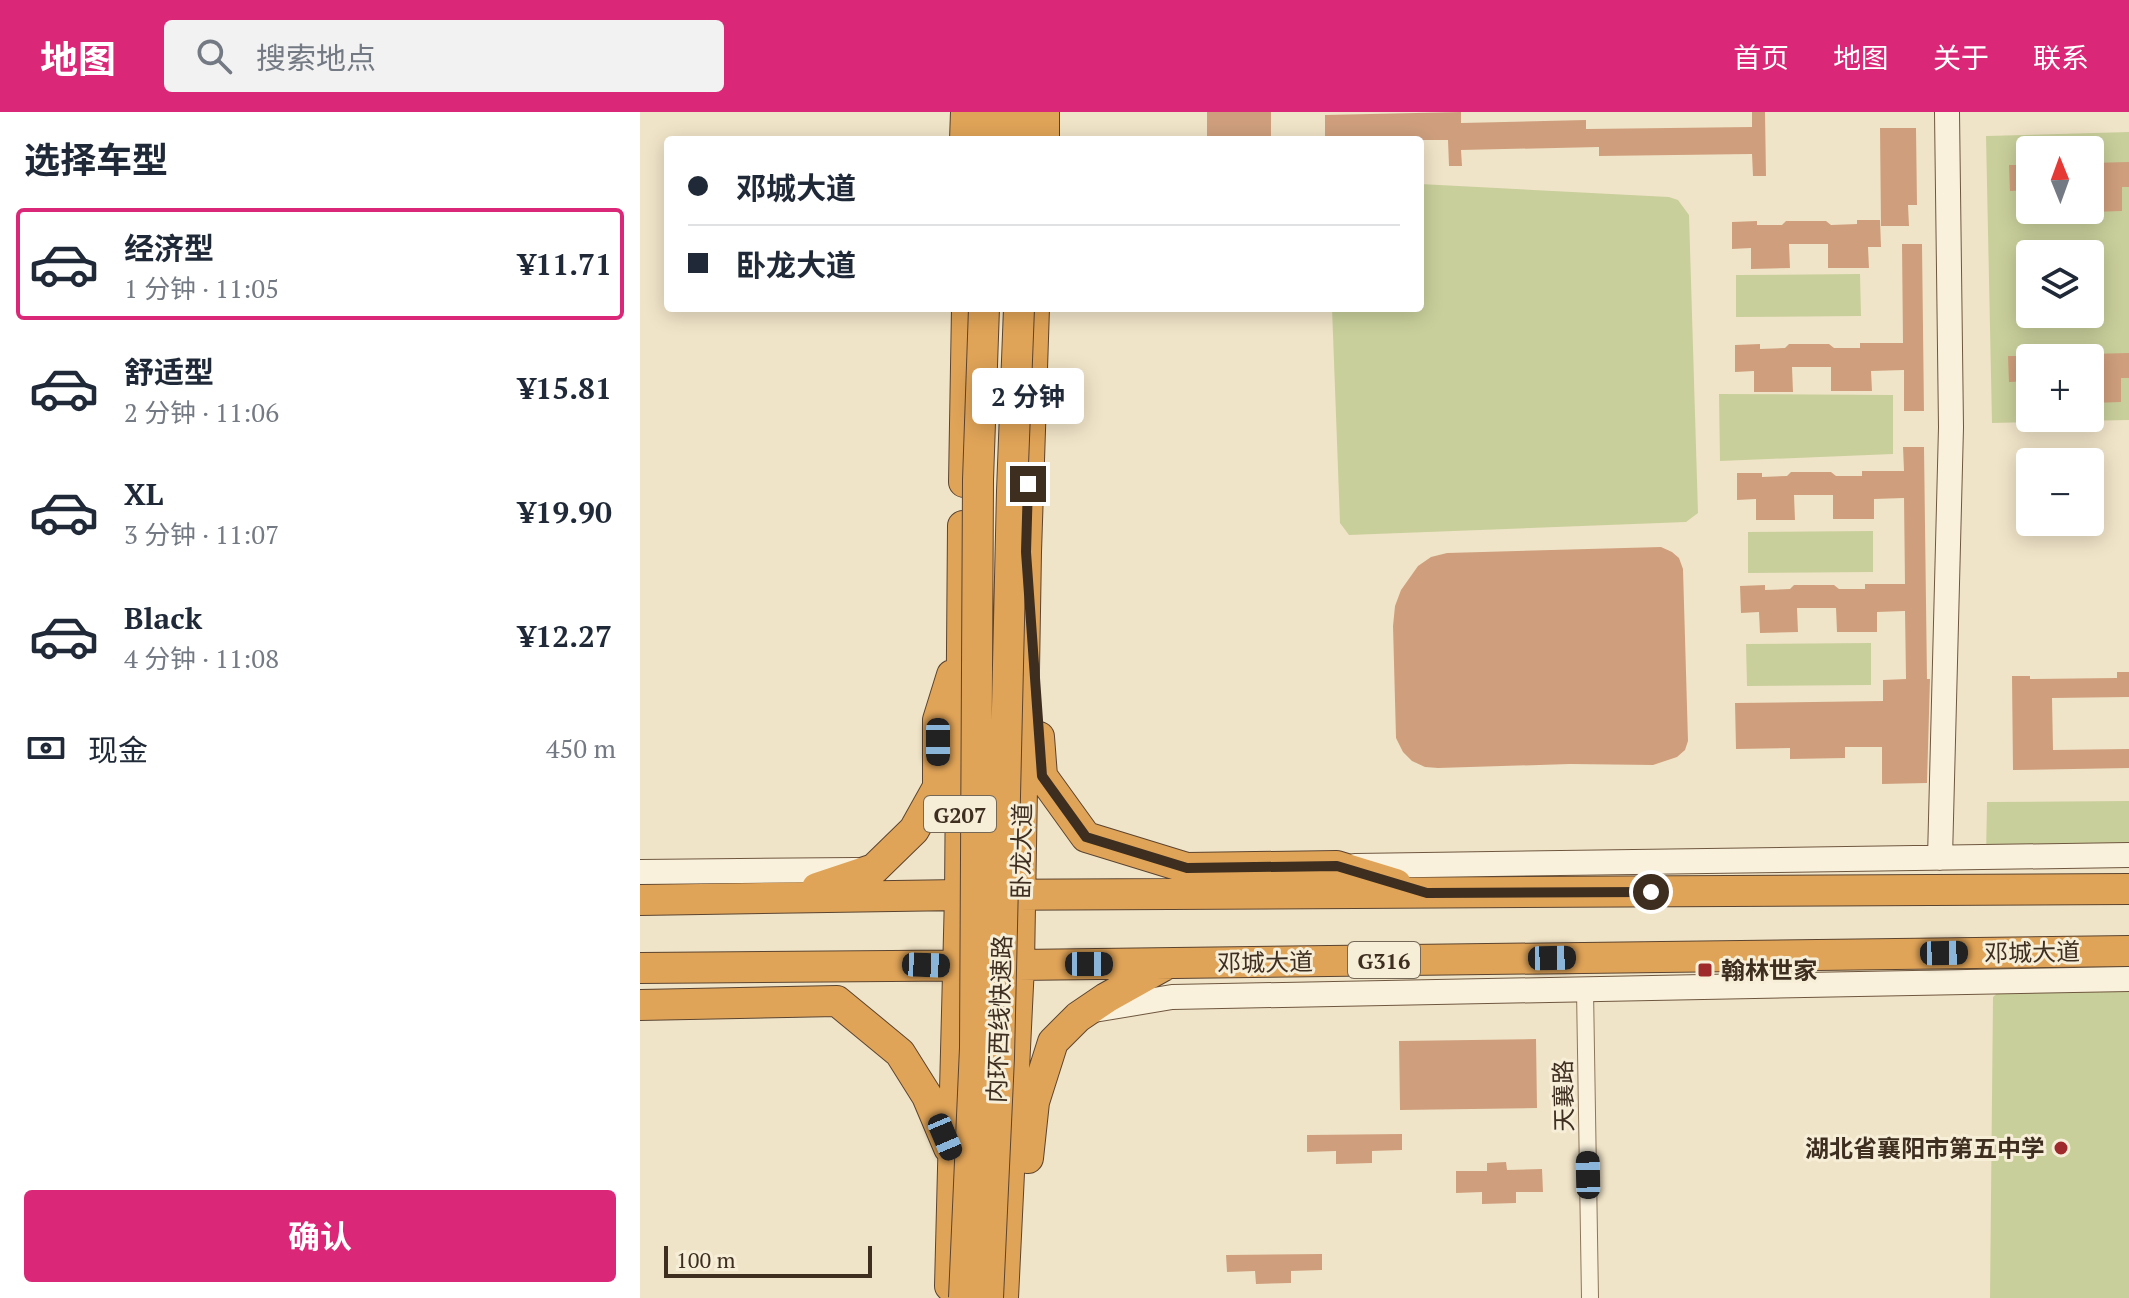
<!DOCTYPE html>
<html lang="zh">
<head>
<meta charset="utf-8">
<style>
	:root { --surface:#fff; --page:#f2f2f3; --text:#1f2937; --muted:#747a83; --line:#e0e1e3; --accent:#db2777 }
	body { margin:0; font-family:"PT Serif","Noto Sans SC",serif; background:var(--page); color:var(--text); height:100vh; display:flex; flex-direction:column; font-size:30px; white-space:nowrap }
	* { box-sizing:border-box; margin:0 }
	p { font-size:26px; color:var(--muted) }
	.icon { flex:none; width:44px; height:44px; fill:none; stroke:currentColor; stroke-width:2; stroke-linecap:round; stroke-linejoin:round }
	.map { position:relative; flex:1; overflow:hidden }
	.details { display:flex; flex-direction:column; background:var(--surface); width:640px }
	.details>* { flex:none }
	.hud { position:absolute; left:24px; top:24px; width:760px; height:176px; border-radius:8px; box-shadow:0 4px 20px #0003; display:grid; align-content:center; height:176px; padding:0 24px; background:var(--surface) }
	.needle { width:52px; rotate:359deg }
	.buttons { position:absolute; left:1376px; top:24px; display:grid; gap:16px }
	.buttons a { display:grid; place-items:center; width:88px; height:88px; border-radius:8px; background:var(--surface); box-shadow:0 4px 20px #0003; font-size:40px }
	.scale { position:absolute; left:24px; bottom:20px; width:208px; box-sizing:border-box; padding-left:8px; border:4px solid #3d2e20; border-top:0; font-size:22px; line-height:28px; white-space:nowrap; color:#3d2e20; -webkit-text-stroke:6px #f7eed8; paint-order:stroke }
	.end { position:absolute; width:36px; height:36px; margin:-18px; border:10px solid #3d2e20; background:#fff; box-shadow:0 0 0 4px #fff }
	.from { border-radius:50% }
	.bubble { position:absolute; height:56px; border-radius:8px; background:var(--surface); box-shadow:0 4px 20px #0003; font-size:26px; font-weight:700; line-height:56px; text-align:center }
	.car { position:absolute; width:24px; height:48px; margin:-24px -12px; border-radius:10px; box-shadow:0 0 6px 2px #0007; background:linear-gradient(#222 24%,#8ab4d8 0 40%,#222 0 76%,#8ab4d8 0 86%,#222 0) }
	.hud b { display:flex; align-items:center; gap:28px; height:76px; font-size:30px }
	.hud b+b { border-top:2px solid var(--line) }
	.hud i { width:20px; height:20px; background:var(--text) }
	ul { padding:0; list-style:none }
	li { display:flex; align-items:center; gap:24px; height:112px; margin:0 16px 12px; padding:0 8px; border:4px solid transparent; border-radius:8px }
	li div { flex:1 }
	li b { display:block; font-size:30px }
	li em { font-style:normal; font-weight:700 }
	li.selected { border-color:var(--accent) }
	li>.icon { width:72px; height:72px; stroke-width:1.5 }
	h2 { padding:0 24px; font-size:36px; line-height:96px }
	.pay { display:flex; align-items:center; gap:20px; height:88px; padding:0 24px; font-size:30px }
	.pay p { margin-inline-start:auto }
	.primary-button { display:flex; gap:16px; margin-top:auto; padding:16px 24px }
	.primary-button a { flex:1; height:92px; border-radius:8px; background:var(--accent); color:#fff; font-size:32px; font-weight:700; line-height:92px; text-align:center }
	header { display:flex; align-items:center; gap:48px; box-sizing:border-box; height:112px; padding:0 40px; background:var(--accent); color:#fff }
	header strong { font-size:38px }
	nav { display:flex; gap:44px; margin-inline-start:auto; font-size:28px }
	.search { width:560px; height:72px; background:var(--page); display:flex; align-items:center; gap:20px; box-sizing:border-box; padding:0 28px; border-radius:8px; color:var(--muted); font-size:30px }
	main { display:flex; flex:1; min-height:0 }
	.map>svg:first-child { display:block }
</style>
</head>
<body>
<header>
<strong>地图</strong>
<div class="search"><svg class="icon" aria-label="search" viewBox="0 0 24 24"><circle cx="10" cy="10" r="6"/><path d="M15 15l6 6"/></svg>搜索地点</div>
<nav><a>首页</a><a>地图</a><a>关于</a><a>联系</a></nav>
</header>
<main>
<section class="details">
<h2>选择车型</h2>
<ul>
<li class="selected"><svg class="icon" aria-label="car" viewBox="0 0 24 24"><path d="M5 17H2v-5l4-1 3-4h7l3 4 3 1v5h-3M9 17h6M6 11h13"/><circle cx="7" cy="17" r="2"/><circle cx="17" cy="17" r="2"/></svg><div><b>经济型</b><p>1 分钟 · 11:05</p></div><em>¥11.71</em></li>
<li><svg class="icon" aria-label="car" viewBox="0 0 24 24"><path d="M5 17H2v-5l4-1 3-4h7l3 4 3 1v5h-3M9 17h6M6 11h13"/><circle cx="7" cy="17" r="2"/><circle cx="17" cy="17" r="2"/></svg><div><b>舒适型</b><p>2 分钟 · 11:06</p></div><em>¥15.81</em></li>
<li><svg class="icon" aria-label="car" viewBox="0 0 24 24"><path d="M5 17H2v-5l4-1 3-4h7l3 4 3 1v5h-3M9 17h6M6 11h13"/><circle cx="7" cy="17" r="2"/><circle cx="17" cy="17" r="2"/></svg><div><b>XL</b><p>3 分钟 · 11:07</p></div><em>¥19.90</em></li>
<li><svg class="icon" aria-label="car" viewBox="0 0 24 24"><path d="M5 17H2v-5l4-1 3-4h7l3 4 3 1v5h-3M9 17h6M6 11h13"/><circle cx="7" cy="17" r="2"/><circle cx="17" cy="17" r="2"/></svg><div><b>Black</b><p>4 分钟 · 11:08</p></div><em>¥12.27</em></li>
</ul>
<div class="pay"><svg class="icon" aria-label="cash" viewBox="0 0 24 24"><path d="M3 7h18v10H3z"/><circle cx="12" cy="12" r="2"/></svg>现金<p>450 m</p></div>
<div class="primary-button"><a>确认</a></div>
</section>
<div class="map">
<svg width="1489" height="1186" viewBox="0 0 1489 1186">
	<rect width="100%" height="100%" fill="#f0e4c8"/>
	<path fill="#c9cf9b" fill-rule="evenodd" d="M1489,20V308L1352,311L1346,24ZM1390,38H1450V98H1390ZM1390,142H1450V202H1390ZM1390,246H1450V306H1390Z
		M780,72L1029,85L1038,88L1049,103L1058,401L1046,410L709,423L700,411L692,196H780Z
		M1220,162L1221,204L1096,205V163Z
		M1079,282L1253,283V342L1080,349Z
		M1233,419V460L1108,461V420Z
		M1231,531V573L1107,574L1106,532Z
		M1489,689V743L1346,745L1347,690Z
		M1489,875V1186H1350L1353,885L1362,877Z"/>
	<path fill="#cf9f7d" d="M567,0H631V28H567Z
		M821,0V11L946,8V17L1112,15V0H1125L1126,64H1113L1112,42L959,44V35L821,38L822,54H809L808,28H685V3Z
		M1240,16H1276L1277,93H1268L1269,114H1241Z
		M1489,50V75H1482V99L1450,100V51Z
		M1369,53H1390V78L1370,79Z
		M1217,108H1240L1241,135H1228L1229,156H1188V132H1149L1150,156L1111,157V136L1092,137V110L1117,109V113H1142L1146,109H1186L1191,113L1217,112Z
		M1262,132H1282L1284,299H1264V258L1231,259L1232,279H1191V255H1152L1153,280H1114V259L1095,260V233L1120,232V237L1145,236L1149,232H1189L1194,236H1220V231H1263Z
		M1489,241V266H1481V290L1450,291V242Z
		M1368,244H1390V269L1369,270Z
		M1263,335H1284L1287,567H1290L1287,671L1242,672V635H1205V646L1150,647V636L1096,637L1095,591L1243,589V568L1266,567L1265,499L1237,500V520H1197L1196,496H1157L1158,520L1120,521L1119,500L1101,501L1100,474L1125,473V478L1150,477L1154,473H1194L1199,477H1225V472H1265L1264,386L1234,387V407H1193V383H1154L1155,408H1116V387L1097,388V361H1122V365L1147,364L1151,360H1191L1196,364H1222V359H1264Z
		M1021,435L1032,440L1039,446L1043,457L1048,629L1045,638L1037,645L1013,653L930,652L798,656L785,655L772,649L763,640L756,626L753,514L755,494L761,478L778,454L791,445L807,441Z
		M1477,560H1489V585L1412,586L1413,638L1489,637V656L1373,658L1372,564H1390V567L1477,566Z
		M896,927L897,996L760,998L759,929Z
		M762,1022V1038L732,1039V1051L696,1052V1039L667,1040V1023Z
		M866,1050L867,1058L902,1057L903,1080H876V1091L842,1092V1080L816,1081V1059H847V1051Z
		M682,1142V1158L651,1159V1171L616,1172L615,1159L587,1160L586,1143Z"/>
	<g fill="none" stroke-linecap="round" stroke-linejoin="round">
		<g stroke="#8d765c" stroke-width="18">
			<path id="street" d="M945,878L950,1186"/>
		</g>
		<g stroke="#6f573f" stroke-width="26">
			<path id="secondary" d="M1300,746L1311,315L1307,0
				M715,754L1489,743
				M0,760L216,758
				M454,898L532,885L1489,867"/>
		</g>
		<g stroke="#5b4430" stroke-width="32">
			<path id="highway" d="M325,28L326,0
				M351,28L352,0
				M381,28V0
				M404,28V0
				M324,370L327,196
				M399,625L402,664L446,725L547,756L697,754L756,772
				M177,776L234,757L274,718L298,675V608L312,563
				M0,788L320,783L1489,777
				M0,856L379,853L1489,839
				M0,893L197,889L260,941L287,984L309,1036
				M388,1046L394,990L413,930L438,905L466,886L525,853
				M310,1174L320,783L323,414
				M363,1186L379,853L386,440L394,196"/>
		</g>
		<use href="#street" stroke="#faf1dc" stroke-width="16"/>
		<use href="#secondary" stroke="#faf1dc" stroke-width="24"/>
		<use href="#highway" stroke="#e0a458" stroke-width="30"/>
		<g stroke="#5b4430" stroke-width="32" stroke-linecap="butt">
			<path id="highway-bridge" d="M324,1186L335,936L338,368L344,196
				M348,1186L359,945L372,379L379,196"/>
		</g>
		<use href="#highway-bridge" stroke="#e0a458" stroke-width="30"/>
	</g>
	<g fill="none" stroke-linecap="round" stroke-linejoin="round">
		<path stroke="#3d2e20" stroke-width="10" d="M388,372L386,440L402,664L446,725L547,756L697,754L787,781L1011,780"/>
	</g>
	<g fill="#9e2a2b" stroke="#f7eed8" stroke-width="3">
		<rect x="1057" y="850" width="16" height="16" rx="4"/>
		<circle cx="1421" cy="1036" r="8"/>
	</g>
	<g text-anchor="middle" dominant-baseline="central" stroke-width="6" stroke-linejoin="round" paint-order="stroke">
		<g fill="#f7eed8" stroke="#756857" stroke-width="2">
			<rect x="284" y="684" width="72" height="36" rx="6"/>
			<rect x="708" y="830" width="72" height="36" rx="6"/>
		</g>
		<g font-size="22" font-weight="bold" fill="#3d2e20">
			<text x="320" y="702">G207</text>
			<text x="744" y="848">G316</text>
		</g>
		<g font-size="24" fill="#3d2e20" stroke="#f7eed8">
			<text transform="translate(381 739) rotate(-89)">卧龙大道</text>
			<text transform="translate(1392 840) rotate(-1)">邓城大道</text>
			<text transform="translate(625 850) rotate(-1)">邓城大道</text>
			<text transform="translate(359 907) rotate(-88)">内环西线快速路</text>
			<text transform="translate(923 984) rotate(-91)">天襄路</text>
		</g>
		<g font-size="24" font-weight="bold" fill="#3d2e20" stroke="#f7eed8" text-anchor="start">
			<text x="1081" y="858">翰林世家</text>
			<text x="1405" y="1036" text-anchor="end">湖北省襄阳市第五中学</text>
		</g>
	</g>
</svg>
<div class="buttons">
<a><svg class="needle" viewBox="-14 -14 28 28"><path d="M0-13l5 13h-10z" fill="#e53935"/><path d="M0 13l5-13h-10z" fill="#747a83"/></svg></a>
<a><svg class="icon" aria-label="layers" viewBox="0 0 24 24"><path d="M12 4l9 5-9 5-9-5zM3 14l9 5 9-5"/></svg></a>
<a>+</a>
<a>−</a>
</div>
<div class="scale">100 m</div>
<i class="end from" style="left:1011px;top:780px"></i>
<i class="end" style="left:388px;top:372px"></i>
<div class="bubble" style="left:332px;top:256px;width:112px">2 分钟</div>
<i class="car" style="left:298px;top:630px;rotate:180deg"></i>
<i class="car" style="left:1304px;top:841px;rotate:89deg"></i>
<i class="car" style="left:912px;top:846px;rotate:89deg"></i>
<i class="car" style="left:449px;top:852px;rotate:90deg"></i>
<i class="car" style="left:286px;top:853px;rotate:92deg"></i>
<i class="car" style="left:305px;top:1025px;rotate:157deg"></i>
<i class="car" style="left:948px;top:1063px;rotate:359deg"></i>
<div class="hud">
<b><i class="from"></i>邓城大道</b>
<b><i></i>卧龙大道</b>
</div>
</div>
</main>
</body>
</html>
